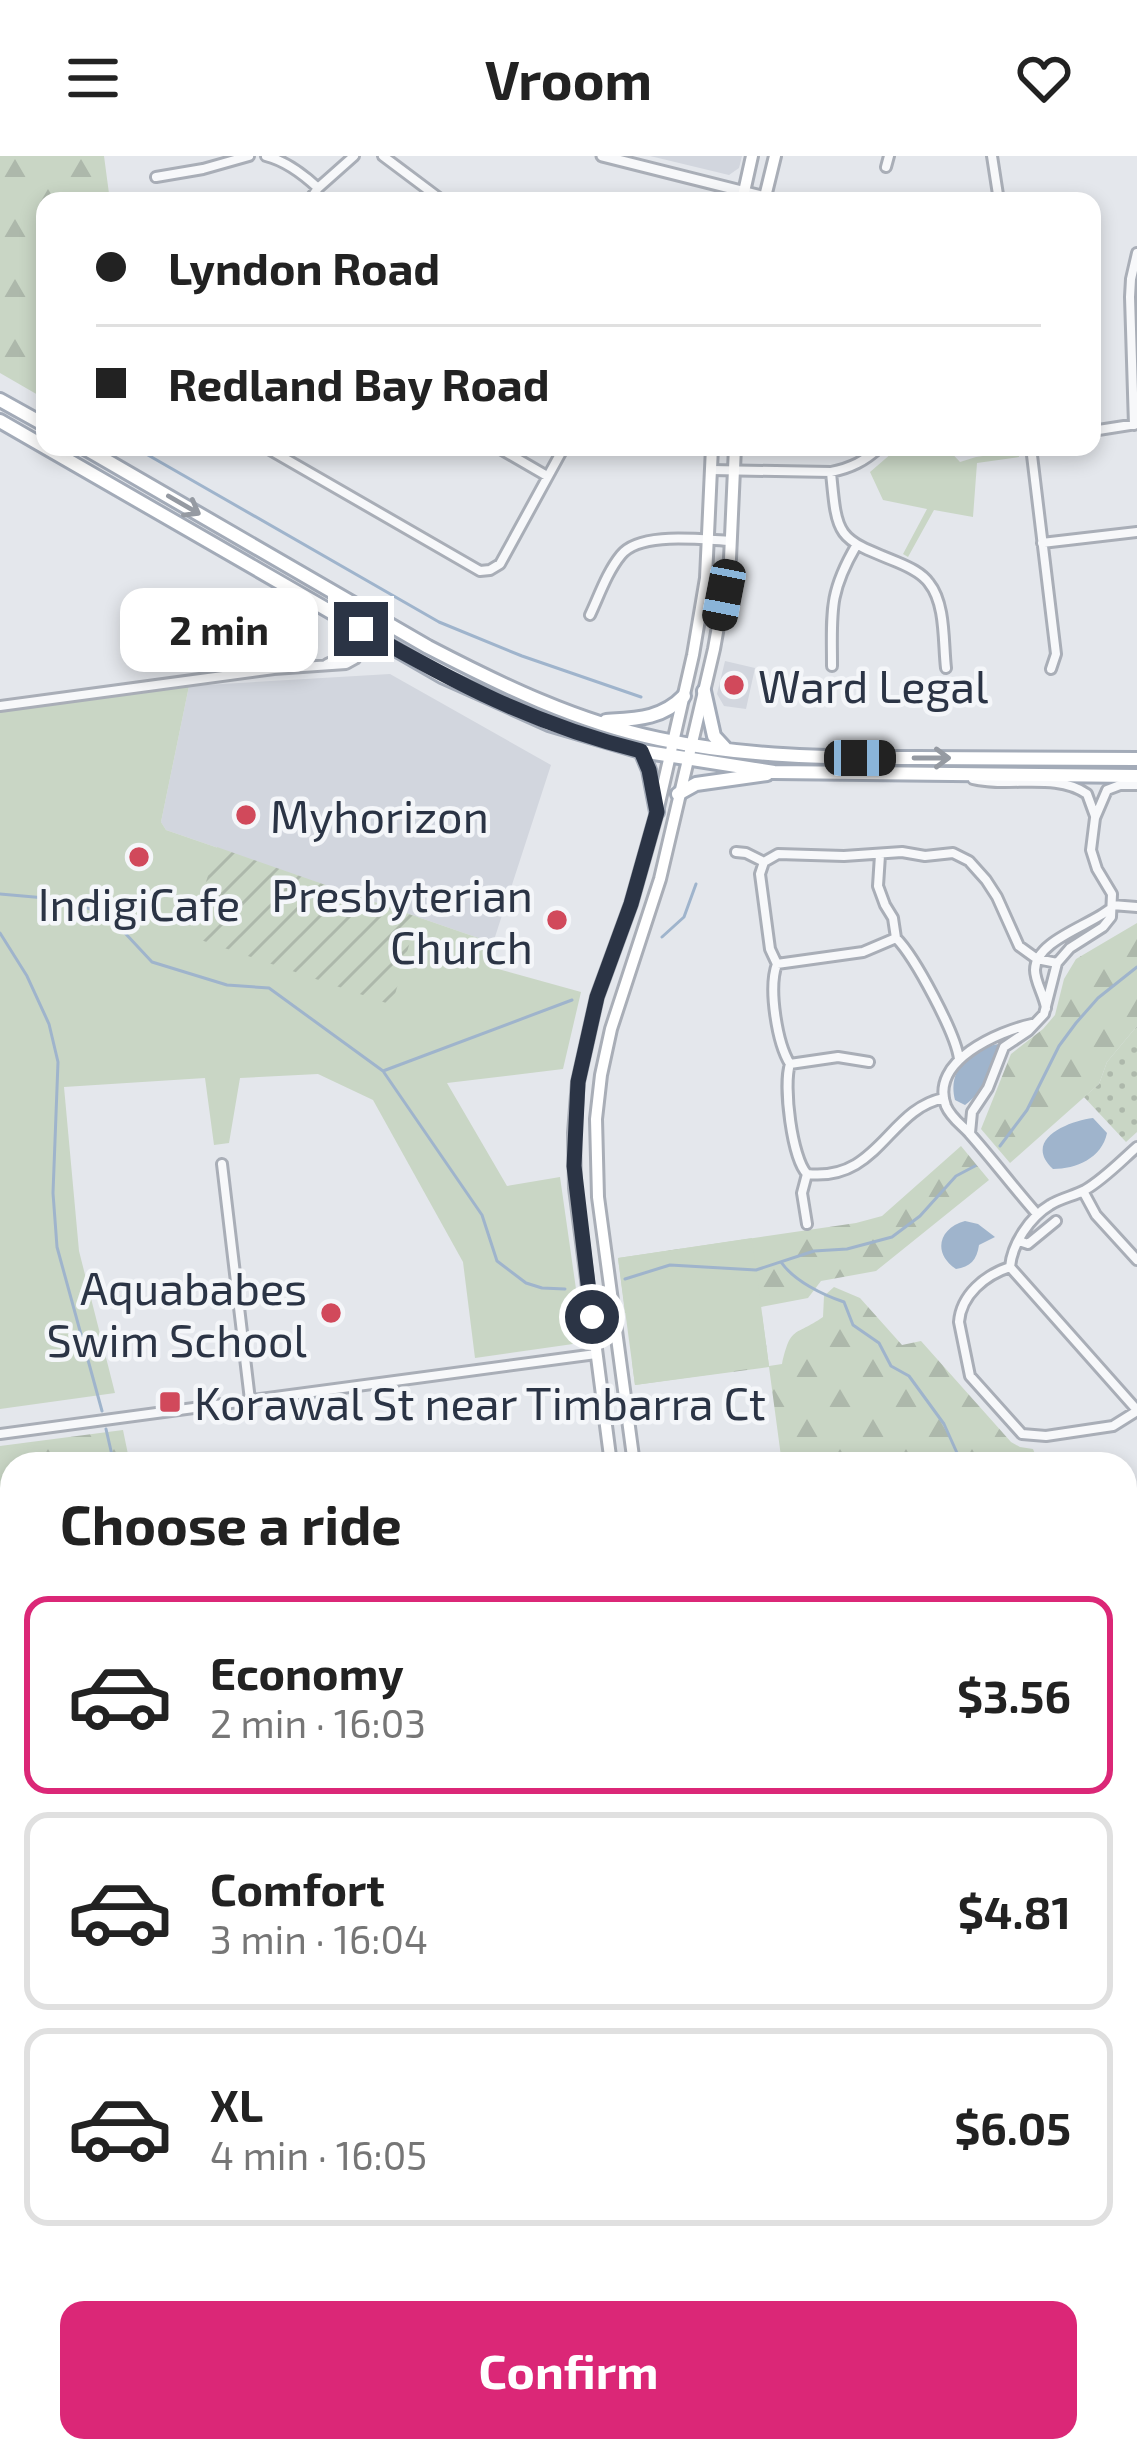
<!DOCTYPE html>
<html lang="en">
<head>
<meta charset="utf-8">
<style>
	:root { --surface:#fff; --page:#f6f6f6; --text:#222; --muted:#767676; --line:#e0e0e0; --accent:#db2777 }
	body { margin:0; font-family:"Exo 2",sans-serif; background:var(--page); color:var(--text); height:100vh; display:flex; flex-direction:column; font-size:45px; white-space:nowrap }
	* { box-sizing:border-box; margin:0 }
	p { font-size:39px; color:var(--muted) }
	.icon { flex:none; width:66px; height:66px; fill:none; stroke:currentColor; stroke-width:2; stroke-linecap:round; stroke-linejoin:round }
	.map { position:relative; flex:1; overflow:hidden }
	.panel { position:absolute; left:0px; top:1296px; width:1137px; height:1011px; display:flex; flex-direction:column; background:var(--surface); border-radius:36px 36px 0 0; box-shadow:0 6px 18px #0003 }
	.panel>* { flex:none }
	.banner { position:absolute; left:36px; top:36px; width:1065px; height:264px; border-radius:24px; box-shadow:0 6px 18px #0003; display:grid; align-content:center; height:264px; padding:0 60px; background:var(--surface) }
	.end { position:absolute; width:54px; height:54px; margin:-27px; border:15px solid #2b3445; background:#fff; box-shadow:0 0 0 6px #fff }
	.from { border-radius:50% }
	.bubble { position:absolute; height:84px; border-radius:24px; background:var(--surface); box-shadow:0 6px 18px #0003; font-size:39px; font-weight:700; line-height:84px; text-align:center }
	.car { position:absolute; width:36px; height:72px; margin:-36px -18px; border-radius:15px; box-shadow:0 0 9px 3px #0007; background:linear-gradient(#222 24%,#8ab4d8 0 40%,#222 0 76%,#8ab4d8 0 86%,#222 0) }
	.banner b { display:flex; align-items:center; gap:42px; height:114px; font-size:45px }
	.banner b+b { border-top:3px solid var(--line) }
	.banner i { width:30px; height:30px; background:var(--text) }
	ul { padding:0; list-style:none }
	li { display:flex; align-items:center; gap:36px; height:198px; margin:0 24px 18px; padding:0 36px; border:6px solid var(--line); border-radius:24px }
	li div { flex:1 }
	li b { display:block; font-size:45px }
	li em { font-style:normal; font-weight:700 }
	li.active { border-color:var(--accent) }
	li>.icon { width:108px; height:108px; stroke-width:1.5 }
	h2 { padding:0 60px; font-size:54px; line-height:144px }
	.action { display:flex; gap:24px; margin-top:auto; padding:24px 60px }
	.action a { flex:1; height:138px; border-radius:24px; background:var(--accent); color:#fff; font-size:48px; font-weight:700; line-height:138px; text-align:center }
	header { display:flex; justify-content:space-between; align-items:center; height:156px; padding:0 60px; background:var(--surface); font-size:54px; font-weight:700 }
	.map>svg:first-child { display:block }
</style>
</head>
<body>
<header><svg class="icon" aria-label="menu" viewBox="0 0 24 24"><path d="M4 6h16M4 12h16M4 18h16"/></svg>Vroom<svg class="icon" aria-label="heart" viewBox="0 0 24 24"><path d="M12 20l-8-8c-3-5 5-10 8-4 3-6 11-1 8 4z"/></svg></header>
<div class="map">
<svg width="1137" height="2306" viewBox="0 0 1137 2306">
	<defs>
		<pattern id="grass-dots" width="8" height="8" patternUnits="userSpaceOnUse" patternTransform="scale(3)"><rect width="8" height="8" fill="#c9d6c5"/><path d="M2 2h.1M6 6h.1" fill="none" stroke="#adb8ab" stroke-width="1.8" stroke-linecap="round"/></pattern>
		<pattern id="forest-firs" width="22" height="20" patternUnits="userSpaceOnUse" patternTransform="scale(3)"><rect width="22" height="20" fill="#c9d6c5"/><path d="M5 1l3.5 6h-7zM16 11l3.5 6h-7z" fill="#adb8ab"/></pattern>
		<pattern id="garden-furrows" width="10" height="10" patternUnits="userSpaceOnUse" patternTransform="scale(3)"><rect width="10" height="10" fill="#c9d6c5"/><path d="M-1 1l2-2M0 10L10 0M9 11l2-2" fill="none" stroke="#adb8ab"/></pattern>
	</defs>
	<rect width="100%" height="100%" fill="#e4e7ec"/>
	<path fill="#d2d6de" d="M650,0H742L739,12L729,19Z
		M725,505L755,512L746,553L724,550L717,538Z
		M390,518L551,609L493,787L166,674L161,666L189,530Z"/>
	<path fill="url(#grass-dots)" d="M1137,870V976L1126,986L1084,941L1099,928L1107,906Z"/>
	<path fill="url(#forest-firs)" d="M0,0H104L110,45H45V243L0,217Z
		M1137,767V870L1107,906L1099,928L1010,1007L981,973L1011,898L1043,873L1055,859L1064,823L1076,803Z
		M961,990L989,1024L876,1115L821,1125L808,1142L761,1151L750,1162L625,1157L618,1102L856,1067L882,1060Z
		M834,1131L860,1142L902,1189L921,1185L1011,1286L1020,1291L1033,1293L1039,1308H782L769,1211L635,1229L632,1206L661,1202L762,1159L769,1210L782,1208C791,1169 794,1181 823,1161L824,1140Z
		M123,1274L130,1308H12V1463L0,1464V1290Z
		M1125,1346L1134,1366L1137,1367V2285L1125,2286Z
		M913,2295H1061L980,2306H915Z"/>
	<path fill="#c9d6c5" d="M899,291H946L960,306L976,301L1018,295L1019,301L977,307L973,361L934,354L908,401L903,398L927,353L883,344L870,316Z
		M189,530L161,666L166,674L493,787L487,810L581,836L563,913L447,927L507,1030L560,1021L583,1182L580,1187L475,1202L463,1106L373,944L318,918L240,922L229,987L214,989L205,922L64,931L79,1095L115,1237L0,1253V556Z
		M752,1082L769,1210L635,1229L618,1102Z"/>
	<path fill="url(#garden-furrows)" d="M217,691L417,761L392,849L189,780Z"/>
	<path fill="#9fb4cc" d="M999,888C991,911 985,935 965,949L955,944C947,914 970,892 999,888Z
		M1093,962L1107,977C1102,1002 1076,1013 1053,1013C1022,984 1068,965 1093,962Z
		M965,1065L978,1068L995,1081L979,1089C977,1104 970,1111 956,1113C932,1097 939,1072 965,1065Z"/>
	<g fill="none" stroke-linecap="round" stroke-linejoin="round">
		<path stroke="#9fb4cc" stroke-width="3" d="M134,291L439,466L522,500L641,541
			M0,738L68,744L110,761L152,806L227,829L269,832L383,915L482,1059L497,1105L526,1127L542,1132L565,1133
			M0,777L27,820L49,868L58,906L53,1037L57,1091L102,1255
			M662,781L684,761L696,728
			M383,915L572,844
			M1000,990L1027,954L1059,890L1076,867L1098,842L1137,811
			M781,1106C794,1125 823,1139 844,1146L853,1169L879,1187L891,1210L909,1220L944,1268L962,1308
			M625,1123L670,1109L756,1114L814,1095L847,1093L892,1081L920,1060L956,1020L975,1010
			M106,1273L114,1308
			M1125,1489L1137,1493
			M1125,1813L1137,1842"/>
		<g stroke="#a9aeb7" stroke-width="14">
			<path id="minor" d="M266,0C286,5 303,18 318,32
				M383,0L443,45
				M992,0L999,45
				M886,11L889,0
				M156,21L203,13L249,0
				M309,45L318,32L354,0
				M1134,269L1130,141L1131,123L1137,97
				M1092,275L1137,268
				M265,291L480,415L490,414L500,408L564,291
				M497,291L547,320
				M1031,291L1056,498L1051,513
				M711,314L831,316C851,312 865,305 880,291
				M831,316C837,382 837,382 897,406C909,411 922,417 929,427C946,448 943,487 946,512
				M1042,387L1137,376
				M590,459C599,440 607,416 621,399C640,375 702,384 731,385
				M327,508C347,500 350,489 351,469
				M832,510C832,457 828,438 856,390
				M0,550L274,513L346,508L355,503L369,480
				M973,623C1009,632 1056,616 1087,638L1095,660
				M736,696L746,697L764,706
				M880,699L878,730L885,749L893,762L896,782
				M1112,749L1137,751
				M777,808C768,832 777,887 790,908
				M1046,852C1044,839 1035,826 1035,814C1035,785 1089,770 1110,753
				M1032,868C999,875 929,905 946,950C951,962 962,969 970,978C993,1004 1014,1032 1037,1058
				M959,903C956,878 915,801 896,782L863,796L777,808L770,793L760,718L764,706L778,698L844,700L902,696L925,700L953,697L969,705L986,724L997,741L1019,790L1037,803L1057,807
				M869,906L838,901L790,908C783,930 792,1002 807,1018C879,1026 888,953 944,942
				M970,977L972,956L988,932L1004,891L1028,875L1044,858L1057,807L1070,792L1103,771L1111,761L1112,738L1097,713L1091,694L1095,662L1107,634L1120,629H1137
				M222,1008L250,1244
				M1083,1035L1096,1059L1137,1104
				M807,1068L802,1037L807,1018
				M1019,1085L1028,1088L1056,1065
				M1010,1111C985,1119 961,1139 959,1166L970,1220L1022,1278L1046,1280L1113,1270L1137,1255
				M1010,1111L1137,1254
				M1010,1111C1012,1088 1030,1061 1050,1049C1061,1042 1074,1040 1085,1034C1104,1023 1121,1005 1137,991
				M0,1278L596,1198
				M0,1984L12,1987
				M359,2295L369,2306
				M0,2305L2,2306"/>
		</g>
		<g stroke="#a9aeb7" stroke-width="15">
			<path id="tertiary" d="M602,0L765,41"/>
		</g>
		<g stroke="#a9aeb7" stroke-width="16">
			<path id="secondary" d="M742,45L752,0
				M764,45L775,0
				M611,1308L575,1032L574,977L578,926L597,841L631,748L657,656L693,499L706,422L712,291
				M634,1308L598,1041L596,963L601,919L611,873L660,723L714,493L730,403L735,291
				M504,2295L506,2306
				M526,2295L528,2306"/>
		</g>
		<g stroke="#a3abb8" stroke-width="18">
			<path id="primary" d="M0,244L45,269
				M0,265L442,520L549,568L641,595L774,616L1137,620
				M83,291L428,491C501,529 577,566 659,583C743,601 830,602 916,602C989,602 1063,602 1137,603
				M704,535L714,580L726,593
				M606,565C636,563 662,563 684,540
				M641,595L649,614L657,656
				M678,638L696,628L767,618"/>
		</g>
		<use href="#minor" stroke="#f7f8fa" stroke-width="8"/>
		<use href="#tertiary" stroke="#f7f8fa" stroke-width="9"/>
		<use href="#secondary" stroke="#fff" stroke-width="10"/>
		<use href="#primary" stroke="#fff" stroke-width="12"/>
	</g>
	<defs><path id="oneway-shaft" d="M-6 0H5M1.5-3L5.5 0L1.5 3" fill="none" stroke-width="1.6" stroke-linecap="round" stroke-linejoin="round" transform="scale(3)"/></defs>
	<g stroke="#959aa2">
		<use href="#oneway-shaft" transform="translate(184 349) rotate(30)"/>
		<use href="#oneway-shaft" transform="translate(932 602)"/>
	</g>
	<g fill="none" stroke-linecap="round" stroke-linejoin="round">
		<path stroke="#2b3445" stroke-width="15" d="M361,473C455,527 535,569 641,595L649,614L657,656L631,748L597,841L578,926L574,1010L592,1161"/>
	</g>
	<g fill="#d1495b" stroke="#f4f6f9" stroke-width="4.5">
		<circle cx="734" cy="529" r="12"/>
		<circle cx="246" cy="659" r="12"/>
		<circle cx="139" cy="701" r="12"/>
		<circle cx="557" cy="764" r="12"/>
		<circle cx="331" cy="1157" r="12"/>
		<rect x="158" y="1234" width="24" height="24" rx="6"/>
	</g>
	<g text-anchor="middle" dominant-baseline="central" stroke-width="9" stroke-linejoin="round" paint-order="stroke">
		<g font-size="45" fill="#2b3445" stroke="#f4f6f9" text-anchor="start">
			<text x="758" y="529">Ward Legal</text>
			<text x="270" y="659">Myhorizon</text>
			<text x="533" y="738" text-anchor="end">Presbyterian<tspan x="533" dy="52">Church</tspan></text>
			<text x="139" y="747" text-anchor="middle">IndigiCafe</text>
			<text x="307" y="1131" text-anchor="end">Aquababes<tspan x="307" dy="52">Swim School</tspan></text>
			<text x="194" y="1246">Korawal St near Timbarra Ct</text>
		</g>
	</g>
</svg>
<i class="end from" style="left:592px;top:1161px"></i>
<i class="end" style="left:361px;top:473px"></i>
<div class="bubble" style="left:120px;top:432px;width:198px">2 min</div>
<i class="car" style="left:724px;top:439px;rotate:191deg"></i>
<i class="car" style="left:860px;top:602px;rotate:90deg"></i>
<div class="banner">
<b><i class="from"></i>Lyndon Road</b>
<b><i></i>Redland Bay Road</b>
</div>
<section class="panel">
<h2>Choose a ride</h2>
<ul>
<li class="active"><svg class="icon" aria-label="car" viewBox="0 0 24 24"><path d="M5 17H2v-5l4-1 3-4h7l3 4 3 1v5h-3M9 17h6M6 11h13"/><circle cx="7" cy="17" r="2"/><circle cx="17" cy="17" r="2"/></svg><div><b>Economy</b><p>2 min · 16:03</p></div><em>$3.56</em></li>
<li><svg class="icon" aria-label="car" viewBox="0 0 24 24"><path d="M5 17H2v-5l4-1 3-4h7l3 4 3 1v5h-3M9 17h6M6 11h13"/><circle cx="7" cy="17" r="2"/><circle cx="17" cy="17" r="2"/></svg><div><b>Comfort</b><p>3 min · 16:04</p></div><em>$4.81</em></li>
<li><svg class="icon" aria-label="car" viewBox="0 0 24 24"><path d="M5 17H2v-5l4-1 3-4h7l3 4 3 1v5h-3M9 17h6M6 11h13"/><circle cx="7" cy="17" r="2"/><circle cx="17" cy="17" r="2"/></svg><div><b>XL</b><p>4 min · 16:05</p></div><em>$6.05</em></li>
</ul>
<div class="action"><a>Confirm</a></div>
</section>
</div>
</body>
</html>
